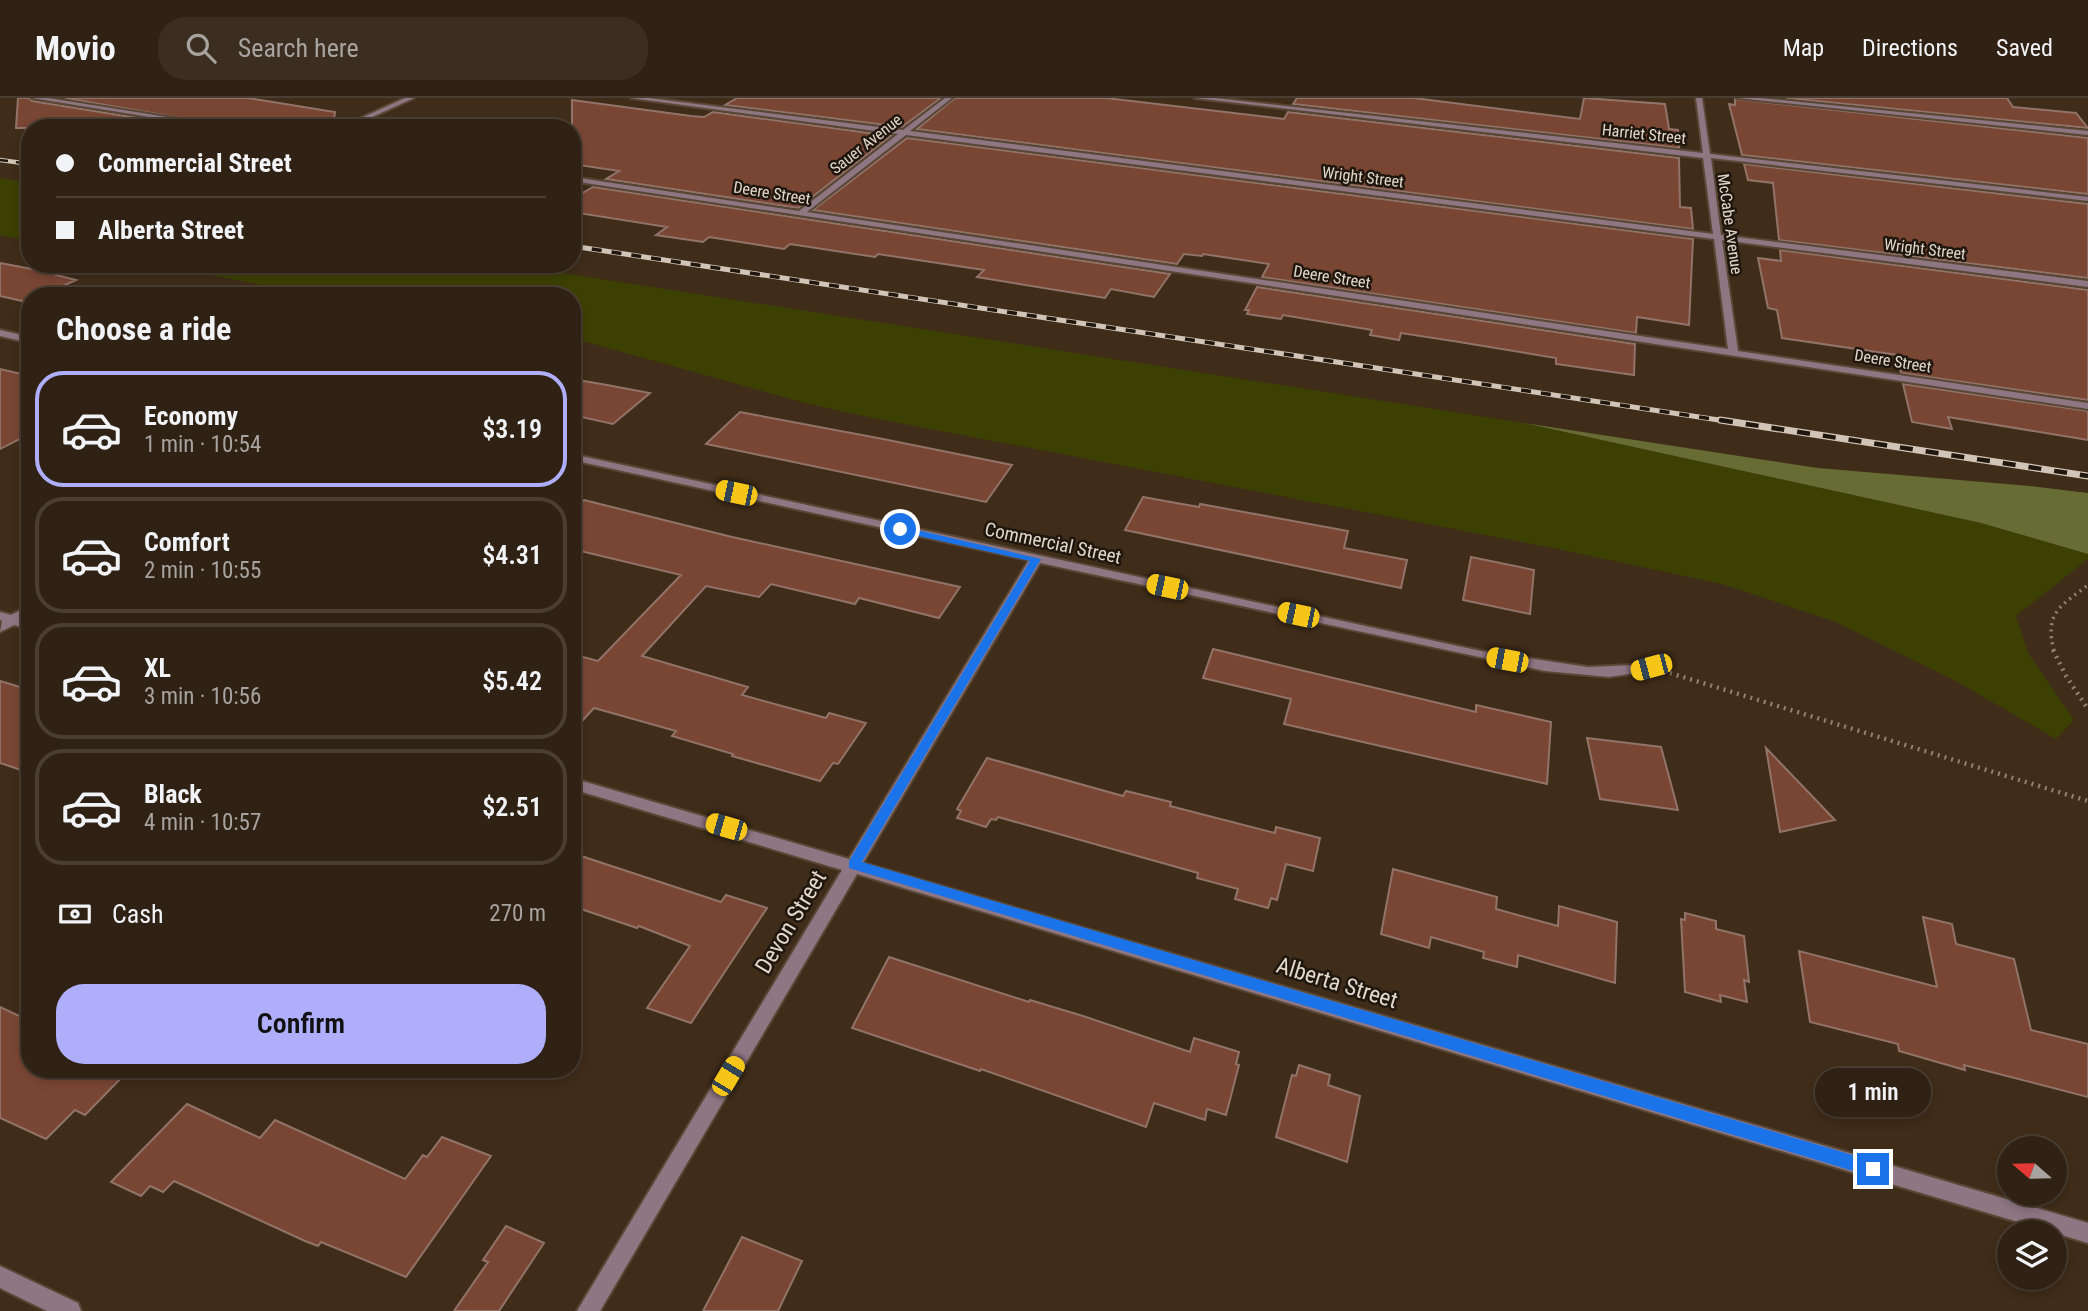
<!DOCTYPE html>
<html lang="en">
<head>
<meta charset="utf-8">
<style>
	:root { --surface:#2f2113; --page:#3b2e21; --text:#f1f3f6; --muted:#a7a3a0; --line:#4a3e33; --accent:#afaefa }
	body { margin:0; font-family:"Roboto Condensed",sans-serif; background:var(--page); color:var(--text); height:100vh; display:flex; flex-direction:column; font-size:26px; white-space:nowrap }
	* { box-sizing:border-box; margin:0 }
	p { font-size:23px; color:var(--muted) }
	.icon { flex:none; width:38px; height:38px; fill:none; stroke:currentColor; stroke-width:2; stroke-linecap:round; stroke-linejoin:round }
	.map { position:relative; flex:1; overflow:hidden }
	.details { position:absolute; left:21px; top:189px; width:560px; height:791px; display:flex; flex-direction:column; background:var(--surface); border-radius:28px; box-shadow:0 4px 10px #0003,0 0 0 2px var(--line) }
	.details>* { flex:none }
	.top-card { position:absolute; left:21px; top:21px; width:560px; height:154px; border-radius:28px; box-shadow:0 4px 10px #0003,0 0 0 2px var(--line); display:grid; align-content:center; height:154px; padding:0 35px; background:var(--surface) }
	.needle { width:46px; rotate:290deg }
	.buttons { position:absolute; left:1997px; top:1038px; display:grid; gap:14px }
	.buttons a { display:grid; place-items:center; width:70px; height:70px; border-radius:50%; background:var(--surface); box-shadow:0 4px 10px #0003,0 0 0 2px var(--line); font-size:35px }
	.end { position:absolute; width:32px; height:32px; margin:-16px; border:9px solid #1a73e8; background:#fff; box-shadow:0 0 0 4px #fff }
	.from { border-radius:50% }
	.bubble { position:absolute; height:49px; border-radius:24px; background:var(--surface); box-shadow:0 4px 10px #0003,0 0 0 2px var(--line); font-size:23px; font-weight:600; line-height:49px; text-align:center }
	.car { position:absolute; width:21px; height:42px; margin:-21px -10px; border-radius:9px; box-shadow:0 0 5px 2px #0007; background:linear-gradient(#f5c518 24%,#345 0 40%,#f5c518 0 76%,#345 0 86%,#f5c518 0) }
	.top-card b { display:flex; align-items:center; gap:24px; height:66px; font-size:26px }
	.top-card b+b { border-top:2px solid var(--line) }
	.top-card i { width:18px; height:18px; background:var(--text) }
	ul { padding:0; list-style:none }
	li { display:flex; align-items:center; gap:21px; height:116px; margin:0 14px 10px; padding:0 21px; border:4px solid var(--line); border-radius:28px }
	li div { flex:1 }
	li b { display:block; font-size:26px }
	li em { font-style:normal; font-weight:600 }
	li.selected { border-color:var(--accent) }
	li>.icon { width:63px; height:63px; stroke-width:1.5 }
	h2 { padding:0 35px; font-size:32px; line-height:84px }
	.pay { display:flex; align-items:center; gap:18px; height:77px; padding:0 35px; font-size:26px }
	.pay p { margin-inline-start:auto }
	.button { display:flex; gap:14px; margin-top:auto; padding:14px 35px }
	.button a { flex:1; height:80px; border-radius:28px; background:var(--accent); color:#111; font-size:28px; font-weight:600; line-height:80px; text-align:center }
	header { display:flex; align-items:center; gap:42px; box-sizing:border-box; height:98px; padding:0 35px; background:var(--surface); border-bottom:2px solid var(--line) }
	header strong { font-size:33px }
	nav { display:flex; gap:38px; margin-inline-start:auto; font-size:24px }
	.search { width:490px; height:63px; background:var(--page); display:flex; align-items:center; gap:18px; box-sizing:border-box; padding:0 24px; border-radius:28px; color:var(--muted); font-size:26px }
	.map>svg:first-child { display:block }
</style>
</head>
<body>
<header>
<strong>Movio</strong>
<div class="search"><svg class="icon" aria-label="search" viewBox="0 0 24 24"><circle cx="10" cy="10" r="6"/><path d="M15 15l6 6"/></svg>Search here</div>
<nav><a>Map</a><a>Directions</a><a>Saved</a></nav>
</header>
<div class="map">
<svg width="2088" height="1213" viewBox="0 0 2088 1213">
	<rect width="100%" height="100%" fill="#3f2c19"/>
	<path fill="#3d4003" d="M0,80L30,86V143L0,137Z
		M153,166H505L1524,325L1981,425L2088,456V461L2016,518L2028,555L2074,622L2056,641L1956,583L1836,524L1722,486L1548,449L878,321L805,305L572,240V198H319Z"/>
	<path fill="#676c34" d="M1524,325L1818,370L2030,388L2088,395V456L1981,425Z"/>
	<path fill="#7a4634" stroke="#917369" stroke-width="2" d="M18,0H29L32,3L200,30H16Z
		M65,0H248L335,14L333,30H238Z
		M737,0H941L902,29L725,7Z
		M955,0H1106L1284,21L1288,14L1679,60L1680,109L1691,110L1693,131L917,31Z
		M1297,0H1414L1580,21L1584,0L1665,6L1669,31L1678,32L1679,50L1293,6Z
		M1786,0H2007L2013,9L2076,15L2088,30Z
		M1735,1L2088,40V96L1742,57L1729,6L1735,7Z
		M572,2L691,18L704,19L713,14L891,38L798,110L606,81L619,73L572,66Z
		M907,40L1693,141L1689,227L1637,219L1636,235L1262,179L1269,166L1203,156L1202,158L1184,156L1177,166L813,112Z
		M1744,66L2088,106V180L1779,142L1773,85L1748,82Z
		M593,89L1170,176L1154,199L1111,191L1105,200L977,179L984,172L878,156L875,159L790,146L784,151L709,139L703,144L656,137L667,129L572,114V101Z
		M1780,152L2088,192V302L1901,275L1897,257L1782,240L1777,212L1768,210L1758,160L1781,163Z
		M0,165L58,176L56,177L76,182L41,198H30L27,204L0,198Z
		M1257,189L1635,246L1634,277L1556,266V260L1453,243L1401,235L1399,242L1370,237L1372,232L1283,217L1281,221L1247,216L1249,212H1245Z
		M0,271L30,278V336L0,351Z
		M572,281L607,287L650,295L613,326L572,317Z
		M1903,286L2088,313V342L1948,319L1952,331L1912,324Z
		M740,314L883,341L1012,367L986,404L706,346Z
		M1143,399L1199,409L1200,406L1348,433L1344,450L1407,462L1401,490L1125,432Z
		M584,402L732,439L960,489L939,520L859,500L855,506L771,486L759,499L706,488L642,558L748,589L742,597L826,620L829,615L866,625L838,666L833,665L820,683L732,658L733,656L672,638L676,633L594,610L572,634V556L598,563L681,477L572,451V413Z
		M1471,459L1534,472L1530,516L1463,502Z
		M1213,551L1476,614V607L1551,624L1547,686L1284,626L1291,601L1203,580Z
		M0,583L30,592V675L0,665Z
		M1587,640L1661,649L1678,712L1600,701Z
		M1766,650L1835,722L1780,734Z
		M987,660L1123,698L1126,693L1171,704L1170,708L1275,735L1276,729L1320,740L1313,773L1286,766L1277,802L1271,800L1268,810L1235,801L1238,791L1197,780L1198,775L998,719L996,722L991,721L986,729L957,720L961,713L957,711Z
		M572,755L721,804L726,797L767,810L691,925L647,910L690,848L639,828L637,830L572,808Z
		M1393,771L1497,799L1496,811L1558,828L1559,808L1617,824L1615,885L1518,857L1517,869L1483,860L1484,854L1431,839L1429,850L1381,836Z
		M1685,815L1716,823V831L1744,838L1749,884L1744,882L1747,904L1720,897L1721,904L1685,894L1681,821L1685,822Z
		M1923,819L1952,826L1956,846L2014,861L2031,932L2088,946V999L1964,967L1965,972L1899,953L1898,946L1810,924L1799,853L1937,889Z
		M889,859L1029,904L1030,902L1083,918L1190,954L1194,940L1239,954L1236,966L1239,967L1226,1017L1207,1011L1205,1022L1154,1005L1146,1029L981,971L980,973L852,930Z
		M0,909L30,923V971H130L85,1017L75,1012L46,1041L0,1020Z
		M1299,967L1330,977L1328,987L1360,998L1347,1064L1276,1039L1292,977L1296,978Z
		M187,1006L260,1040L275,1022L405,1081L423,1057L427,1059L442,1039L491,1058L406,1179L321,1144L318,1148L305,1143L174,1083L163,1094L150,1088L141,1098L111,1084Z
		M506,1128L544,1145L499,1213H454L488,1164L483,1162Z
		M742,1139L802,1163L778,1213H703Z"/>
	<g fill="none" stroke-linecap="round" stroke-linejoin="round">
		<g stroke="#594735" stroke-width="4">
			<path id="minor" d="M32,0H48L236,30H218Z
				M405,0H414L348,30H339Z
				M631,0H649L903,32L945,0H952L910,33L1713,136L1703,60L1195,0H1215L1703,55L1696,0H1702L1710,56L2088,99V103L1711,60L1721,137L2088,183V189L1722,142L1738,253L2088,305V311L572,83V79L799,113L898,36ZM906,37L1714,141L1728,251L807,114Z
				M1737,0H1760L2088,33V37Z
				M0,232L30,239V245L0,238Z
				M572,356L1481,553L1588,569L1656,566L1658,569L1656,572L1609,579L1545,573L1040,465L863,765L2088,1125V1145L857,776L600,1213H577L842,772L572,691V680L849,761L1029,462L572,362Z
				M30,507V517L24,521L30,523V531L14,527L0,534L2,523L0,522V514L11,517Z
				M0,1168L78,1205L81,1213H47L0,1190Z"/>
		</g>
		<path stroke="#908171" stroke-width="3.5" stroke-dasharray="2 4.5" stroke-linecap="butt" d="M2054,553C2044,514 2061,508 2088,487"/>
		<path stroke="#908171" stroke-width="4.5" stroke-dasharray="2 5" stroke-linecap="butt" d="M2053,552L2066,578L2088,611
			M1670,575L2088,703"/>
		<use href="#minor" fill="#8e7682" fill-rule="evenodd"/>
		<g stroke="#d2c5b8" stroke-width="4.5">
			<path id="rail-far2" d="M0,62L30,66"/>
		</g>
		<g stroke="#d2c5b8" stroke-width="5">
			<path id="rail-far1" d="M572,148L1732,324"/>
		</g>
		<g stroke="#d2c5b8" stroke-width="7">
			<path id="rail" d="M1720,322L2088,378"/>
		</g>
		<use href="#rail-far2" stroke="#1f170e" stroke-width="2.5" stroke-dasharray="8" stroke-linecap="butt"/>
		<use href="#rail-far1" stroke="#1f170e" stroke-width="3.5" stroke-dasharray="10" stroke-linecap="butt"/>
		<use href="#rail" stroke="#1f170e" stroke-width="4.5" stroke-dasharray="13" stroke-linecap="butt"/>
	</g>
	<path fill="#1a73e8" d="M900,428L1041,461L862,764L1873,1063L1879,1066L1881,1071L1879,1077L1873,1079L849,770V763L1030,463L896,433L895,431Z"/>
	<g text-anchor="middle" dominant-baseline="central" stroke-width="5" stroke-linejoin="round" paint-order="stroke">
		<g font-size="16" fill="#e3d7cb" stroke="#1f170e">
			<text transform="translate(1644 36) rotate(6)">Harriet Street</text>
			<text transform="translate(866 46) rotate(-38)">Sauer Avenue</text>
			<text transform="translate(1363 79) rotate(7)">Wright Street</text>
			<text transform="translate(772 95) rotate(9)">Deere Street</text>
			<text transform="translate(1730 126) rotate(82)">McCabe Avenue</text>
			<text transform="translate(1925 151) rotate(7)">Wright Street</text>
			<text transform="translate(1332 179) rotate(9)">Deere Street</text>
			<text transform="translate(1893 263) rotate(9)">Deere Street</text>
		</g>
		<g font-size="19" fill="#e3d7cb" stroke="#1f170e">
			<text transform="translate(1053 445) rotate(12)">Commercial Street</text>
		</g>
		<g font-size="23" fill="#e3d7cb" stroke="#1f170e">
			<text transform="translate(791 824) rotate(-59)">Devon Street</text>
			<text transform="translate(1337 885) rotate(17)">Alberta Street</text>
		</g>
	</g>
</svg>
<div class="buttons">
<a><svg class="needle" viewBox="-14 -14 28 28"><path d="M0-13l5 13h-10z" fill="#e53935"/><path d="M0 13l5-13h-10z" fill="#a7a3a0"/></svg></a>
<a><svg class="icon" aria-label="layers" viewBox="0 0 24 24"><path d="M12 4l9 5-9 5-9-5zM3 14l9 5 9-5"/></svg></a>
</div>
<i class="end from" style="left:900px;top:431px"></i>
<i class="end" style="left:1873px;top:1071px"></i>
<div class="bubble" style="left:1815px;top:970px;width:116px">1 min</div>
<i class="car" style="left:736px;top:395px;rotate:282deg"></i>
<i class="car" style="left:1167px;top:489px;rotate:282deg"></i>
<i class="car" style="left:1298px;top:517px;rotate:282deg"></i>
<i class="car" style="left:1507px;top:562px;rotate:281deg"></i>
<i class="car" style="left:1651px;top:569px;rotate:255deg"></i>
<i class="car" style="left:726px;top:729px;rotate:286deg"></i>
<i class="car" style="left:728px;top:978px;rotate:31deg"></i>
<div class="top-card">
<b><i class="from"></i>Commercial Street</b>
<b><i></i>Alberta Street</b>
</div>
<section class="details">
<h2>Choose a ride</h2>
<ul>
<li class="selected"><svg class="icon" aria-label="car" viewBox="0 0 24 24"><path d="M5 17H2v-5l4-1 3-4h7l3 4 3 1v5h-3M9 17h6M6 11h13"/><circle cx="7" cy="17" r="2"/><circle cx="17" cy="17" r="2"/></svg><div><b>Economy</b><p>1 min · 10:54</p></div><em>$3.19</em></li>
<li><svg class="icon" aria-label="car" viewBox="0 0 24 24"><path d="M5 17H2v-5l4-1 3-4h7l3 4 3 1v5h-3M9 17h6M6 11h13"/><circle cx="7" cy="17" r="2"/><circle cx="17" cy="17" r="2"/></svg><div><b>Comfort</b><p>2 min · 10:55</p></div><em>$4.31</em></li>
<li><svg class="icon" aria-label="car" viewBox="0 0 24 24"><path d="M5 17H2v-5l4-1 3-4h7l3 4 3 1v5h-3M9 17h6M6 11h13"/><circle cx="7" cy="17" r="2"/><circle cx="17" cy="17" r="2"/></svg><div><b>XL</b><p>3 min · 10:56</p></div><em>$5.42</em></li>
<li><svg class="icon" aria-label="car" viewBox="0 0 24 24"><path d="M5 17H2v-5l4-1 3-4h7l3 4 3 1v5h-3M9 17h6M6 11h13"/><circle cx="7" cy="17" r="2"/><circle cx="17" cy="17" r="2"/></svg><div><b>Black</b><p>4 min · 10:57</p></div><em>$2.51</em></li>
</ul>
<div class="pay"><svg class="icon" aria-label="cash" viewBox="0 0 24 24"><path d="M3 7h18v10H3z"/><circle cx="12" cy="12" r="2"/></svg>Cash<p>270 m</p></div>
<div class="button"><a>Confirm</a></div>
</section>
</div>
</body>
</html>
